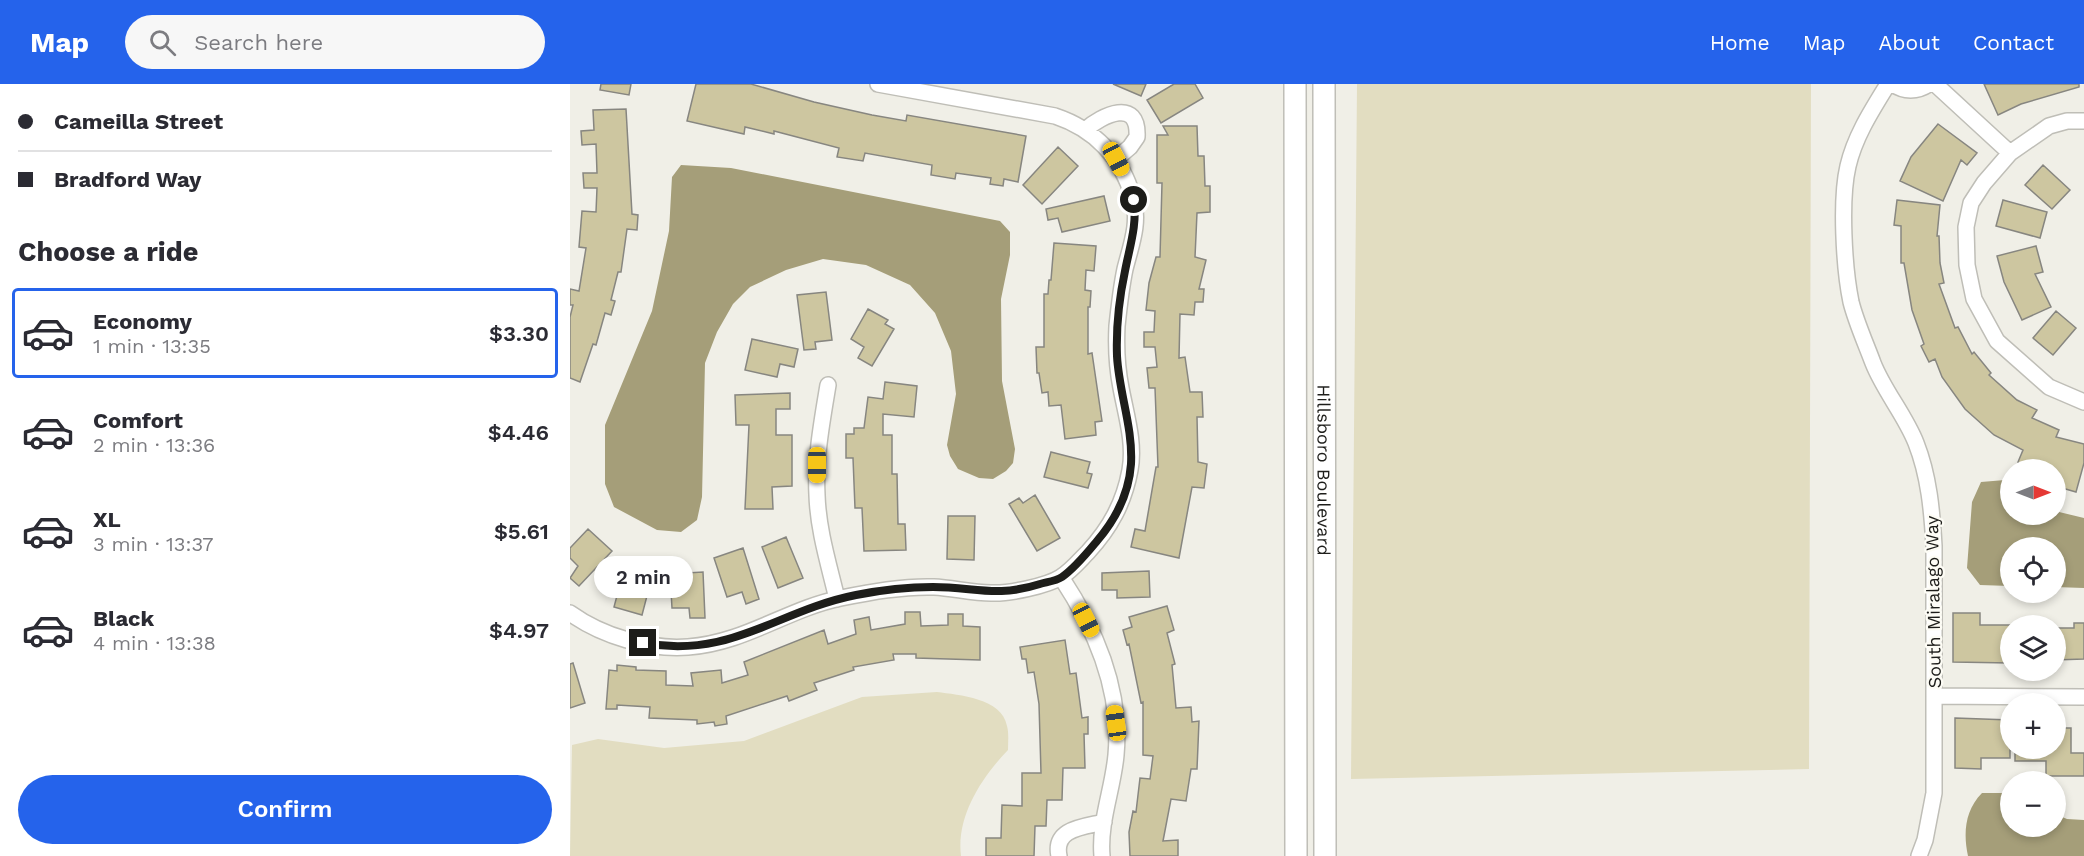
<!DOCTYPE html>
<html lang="en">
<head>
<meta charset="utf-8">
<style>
	:root { --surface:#fff; --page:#f7f7f7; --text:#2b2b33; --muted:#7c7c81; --line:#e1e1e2; --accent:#2563eb }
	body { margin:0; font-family:"Work Sans",sans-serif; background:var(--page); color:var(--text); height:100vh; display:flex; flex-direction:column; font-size:22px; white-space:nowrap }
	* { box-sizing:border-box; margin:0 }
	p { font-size:20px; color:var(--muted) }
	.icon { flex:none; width:33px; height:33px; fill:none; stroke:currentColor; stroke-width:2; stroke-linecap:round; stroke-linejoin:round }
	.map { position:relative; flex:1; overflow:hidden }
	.drawer { display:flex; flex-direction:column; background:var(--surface); width:570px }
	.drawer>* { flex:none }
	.guide { display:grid; align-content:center; height:132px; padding:0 18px; background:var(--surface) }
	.needle { width:39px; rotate:90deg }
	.fabs { position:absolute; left:1430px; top:375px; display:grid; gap:12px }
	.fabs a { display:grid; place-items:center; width:66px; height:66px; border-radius:50%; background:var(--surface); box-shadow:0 3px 9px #0003; font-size:30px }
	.end { position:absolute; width:27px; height:27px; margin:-14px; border:8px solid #1d1d1a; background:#fff; box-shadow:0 0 0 3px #fff }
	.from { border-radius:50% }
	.bubble { position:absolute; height:42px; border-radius:21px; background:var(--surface); box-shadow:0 3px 9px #0003; font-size:20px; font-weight:600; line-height:42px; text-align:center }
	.car { position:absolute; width:18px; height:36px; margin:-18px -9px; border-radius:8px; box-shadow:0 0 4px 2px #0007; background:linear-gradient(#f5c518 24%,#345 0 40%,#f5c518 0 76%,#345 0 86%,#f5c518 0) }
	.guide b { display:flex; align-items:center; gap:21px; height:57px; font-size:22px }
	.guide b+b { border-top:2px solid var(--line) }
	.guide i { width:15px; height:15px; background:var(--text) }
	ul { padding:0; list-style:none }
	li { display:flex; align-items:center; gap:18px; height:90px; margin:0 12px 9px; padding:0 6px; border:3px solid transparent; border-radius:6px }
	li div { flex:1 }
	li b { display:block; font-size:22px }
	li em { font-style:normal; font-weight:600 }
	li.current { border-color:var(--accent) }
	li>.icon { width:54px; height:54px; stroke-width:1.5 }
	h2 { padding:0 18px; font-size:27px; line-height:72px }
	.cta { display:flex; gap:12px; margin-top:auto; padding:12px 18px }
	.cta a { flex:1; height:69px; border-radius:36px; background:var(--accent); color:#fff; font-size:24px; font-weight:600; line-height:69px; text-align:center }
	header { display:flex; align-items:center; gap:36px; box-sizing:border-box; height:84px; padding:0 30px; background:var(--accent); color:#fff }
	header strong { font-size:28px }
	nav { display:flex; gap:33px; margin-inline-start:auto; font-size:21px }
	.search { width:420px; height:54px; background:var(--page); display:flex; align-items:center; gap:15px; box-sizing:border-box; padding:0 21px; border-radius:33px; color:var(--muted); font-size:22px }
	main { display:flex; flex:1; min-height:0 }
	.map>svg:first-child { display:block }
</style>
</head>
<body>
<header>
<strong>Map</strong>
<div class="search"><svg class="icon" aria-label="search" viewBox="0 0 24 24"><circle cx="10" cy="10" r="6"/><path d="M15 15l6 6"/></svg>Search here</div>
<nav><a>Home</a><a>Map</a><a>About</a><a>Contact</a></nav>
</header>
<main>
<section class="drawer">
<div class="guide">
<b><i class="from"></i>Cameilla Street</b>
<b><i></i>Bradford Way</b>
</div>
<h2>Choose a ride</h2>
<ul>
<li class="current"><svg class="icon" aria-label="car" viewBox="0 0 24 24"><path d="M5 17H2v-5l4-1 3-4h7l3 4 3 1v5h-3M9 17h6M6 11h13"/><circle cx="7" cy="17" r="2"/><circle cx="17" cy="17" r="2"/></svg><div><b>Economy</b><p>1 min · 13:35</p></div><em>$3.30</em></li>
<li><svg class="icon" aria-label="car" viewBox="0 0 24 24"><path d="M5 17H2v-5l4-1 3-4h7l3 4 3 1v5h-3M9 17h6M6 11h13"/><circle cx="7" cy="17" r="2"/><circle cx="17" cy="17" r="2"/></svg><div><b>Comfort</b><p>2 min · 13:36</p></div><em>$4.46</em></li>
<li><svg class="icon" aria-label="car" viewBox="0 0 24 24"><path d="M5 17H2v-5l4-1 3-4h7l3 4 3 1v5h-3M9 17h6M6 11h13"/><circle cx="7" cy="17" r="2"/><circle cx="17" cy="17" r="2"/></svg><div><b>XL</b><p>3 min · 13:37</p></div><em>$5.61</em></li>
<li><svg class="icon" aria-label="car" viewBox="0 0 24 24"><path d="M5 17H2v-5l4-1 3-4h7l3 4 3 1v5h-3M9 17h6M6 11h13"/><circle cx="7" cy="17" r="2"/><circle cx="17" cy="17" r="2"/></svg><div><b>Black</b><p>4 min · 13:38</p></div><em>$4.97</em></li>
</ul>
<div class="cta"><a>Confirm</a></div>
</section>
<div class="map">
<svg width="1514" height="772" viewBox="0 0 1514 772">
	<rect width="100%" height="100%" fill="#f0efe7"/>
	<path fill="#e2ddc1" d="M787,0H1241L1239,685L781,695Z
		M367,608C389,611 432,614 437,642C439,649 438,658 438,666C412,693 386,732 391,772H0L2,661L28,655L94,664L174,657L292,613Z"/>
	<path fill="#a59e79" d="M111,81L161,84L430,137L440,148V171L431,215L432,297L445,365L443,379L436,387L423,395L409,394L388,385L380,372L377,361L386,310L381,267L365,229L340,201L296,181L253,175L216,186L180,203L163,220L147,248L135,279L132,413L127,436L111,448L87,446L44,423L35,400V341L82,227L99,147L102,93Z
		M1435,396L1440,399V430H1485V427L1514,434V504L1485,503V464H1440V502L1410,501L1397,484L1402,418L1411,398Z
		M1412,709H1433L1440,711V742H1485V730L1497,735L1514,736V772H1398C1393,749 1395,726 1412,709Z"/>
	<path fill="#cdc6a0" stroke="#878680" stroke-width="1.5" d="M31,0H61L59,11L30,6Z
		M126,0H181L244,18L302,31L336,37L337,31L456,52L448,98L434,95L433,102L420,100L421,94L386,89L385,95L361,91L362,81L295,69L293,77L267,73L269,64L204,47V50L175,43L174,50L117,37Z
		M543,0H576L571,12Z
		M604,0H625L633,14L591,39L577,16Z
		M1414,0H1509V3L1451,20L1428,31Z
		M56,25L62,130L68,131L67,146L57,145L51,188H48L41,216L45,217L41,231L35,229L26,261L23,260L10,298L0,294V233L3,221H0V205L9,207L16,164L9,163L12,127L26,128L27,104H14L13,89H27L26,60L12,61L11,47L24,46L23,26Z
		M1368,40L1407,69L1397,81L1391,76L1373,117L1330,97L1341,73Z
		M593,42H627L628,72H634L635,102H640V128L627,129L625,173L636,176L629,205H634L633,218H625L624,231L610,230L609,274L615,273L620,308H632L633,333H627L628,378L637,380L634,404L622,403L609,474L561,463L565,445L575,447L586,383H588L585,304H579L577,284L587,283L585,263H574V248H584L585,227L576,226L579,199L586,173H590L592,99H587V51H598Z
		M488,63L508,82L472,120L453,101Z
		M1473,81L1500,106L1482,125L1455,101Z
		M534,112L540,137L492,148L488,134L478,136L476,125Z
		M1327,116L1370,121L1367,152H1369L1370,179L1374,199L1369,200L1385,244L1388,243L1402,270L1404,268L1421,289L1419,291L1447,316L1467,326L1462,334L1489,346L1486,353L1514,360V379L1506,408L1485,402V386H1466L1448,378L1453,366L1424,351L1395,325L1372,293L1365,275L1359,278L1351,262L1354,260L1342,226L1334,179H1331V142L1324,141Z
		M1433,116L1477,128L1470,154L1426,142Z
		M484,159L526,162L524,187L516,186L515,206L521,207L520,223H518V270L522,269L532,337L525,338L526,351L495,355L491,321L479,322L478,308L472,309L469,289H467L466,263H474V210H478L479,196H481Z
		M1466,162L1473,188L1465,190L1481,223L1452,236L1434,198L1427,172Z
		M256,208L262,256L245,258L246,265L234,266L227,211Z
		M298,225L318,236L315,240L324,245L302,282L288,274L294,263L281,255Z
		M1486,227L1506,244L1483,271L1463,254Z
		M182,255L228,265L224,283L210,280L207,293L175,286Z
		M315,298L347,302L344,333L313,330V351H322V390H327L328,440H335L336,466L294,467L292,424H285L283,374H276V350H284V344H294L298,313L313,315Z
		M220,309V325H206V351H222V402L202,403L203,425H175L179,341H166L165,311Z
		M481,368L520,378L517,389L522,390L518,404L474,393Z
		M465,411L490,454L467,467L439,420L449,414L453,419Z
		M378,432H405L404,476L377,475Z
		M18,445L42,467L9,502L0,494L8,482L0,474V464Z
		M216,453L233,494L208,504L192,463Z
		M173,464L189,515L176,520L172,508L157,513L144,474Z
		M56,478L84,485L72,531L44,523Z
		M579,487L580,513L547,514V506H532V489Z
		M133,488L135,534H120L119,524H102L100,490Z
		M597,522L604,546L597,549L605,580L602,581L606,624L621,623L622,638L629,637L627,685H621L616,717L601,715L593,757L608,756V772H560L559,748L563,727L566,728L570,694L580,695L583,672L573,671V618L571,619L559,560L557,561L553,546L562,543L559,533Z
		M335,528H350L351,542L378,541V530H393V542L410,543V576L346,574V570H323L324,576L283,583L284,586L244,599L247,606L219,617L217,612L156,632L157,640L145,642L144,638L127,640V636L79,634L80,623L47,621V625H36L39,586L47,587V581L66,583V586L96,587V601L123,602L121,589L151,586L152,599L178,591L174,578L254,546L258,560L286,550L284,536L299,533L301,546L335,540Z
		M1383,529H1410V541H1440V579L1383,578Z
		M1504,539H1514V575L1485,576V544H1504Z
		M495,556L500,590L506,589L512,634L518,633V650H514L515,684H493L492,716H477L476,742H465L464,772H416V754H431L432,721L452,722V689H471L469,620L464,588L458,589L456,575H452L450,563Z
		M3,579L15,619L0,624V580Z
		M1385,634L1440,636V674H1411V685L1385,684Z
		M1486,644H1501V669H1514V692H1476V677H1445V664H1485Z"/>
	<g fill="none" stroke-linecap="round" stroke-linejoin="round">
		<g stroke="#bfbeb7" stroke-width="18">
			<path id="street" d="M1318,0C1302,26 1285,52 1278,82C1270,116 1274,184 1281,218C1286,238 1296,260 1303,279C1314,307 1335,331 1346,359C1359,392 1362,427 1364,462V709L1355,756L1349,772
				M1323,0C1334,8 1347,8 1359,0
				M1365,0L1440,69
				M1514,37H1497L1479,42L1440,69L1414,99L1401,119L1396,143L1397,181L1404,215L1427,257L1479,303L1514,318
				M515,46C532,31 569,13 567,53L560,63L546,75
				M258,301C252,337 245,374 247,411C248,446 259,481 267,515
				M491,493C526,546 552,606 546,671C543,705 529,738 532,772
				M0,529C32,552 79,566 118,563C175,559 217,525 271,514C301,508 333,502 364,503C383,504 402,509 421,509C438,510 477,502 491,493C501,487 510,476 518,468C540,444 554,419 560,386C565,359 556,331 551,304C547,284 546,262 547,242C549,223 551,204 555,185C561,161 570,139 563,114C552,73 524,45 485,32L308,0
				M1364,612L1514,613
				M489,772C483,744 514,743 534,738"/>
		</g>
		<g stroke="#bfbeb7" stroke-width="24">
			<g id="secondary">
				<path d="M725,0L726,772"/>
				<path id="s1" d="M754,0L755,772"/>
			</g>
		</g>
		<use href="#street" stroke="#fff" stroke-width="15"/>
		<use href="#secondary" stroke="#fff" stroke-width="21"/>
	</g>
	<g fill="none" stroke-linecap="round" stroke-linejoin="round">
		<path stroke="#1d1d1a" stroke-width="8" d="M73,559C162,575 206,527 286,511C311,506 337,503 363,503C405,503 426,514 470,500C477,498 486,497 492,493C505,484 517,469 527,457C545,436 559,409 561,380C563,343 549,309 547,272C546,244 549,215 555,187C560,161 567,142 564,116"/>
	</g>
	<g text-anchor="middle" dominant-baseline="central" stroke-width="4.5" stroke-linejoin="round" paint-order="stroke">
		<g font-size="18" fill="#1d1d1a" stroke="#fdfcf5">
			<text stroke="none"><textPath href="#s1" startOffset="386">Hillsboro Boulevard</textPath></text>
			<text transform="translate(1363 518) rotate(-91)">South Miralago Way</text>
		</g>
	</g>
</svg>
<div class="fabs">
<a><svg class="needle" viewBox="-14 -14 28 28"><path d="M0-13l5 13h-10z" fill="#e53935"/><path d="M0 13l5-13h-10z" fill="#7c7c81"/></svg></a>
<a><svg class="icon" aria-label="locate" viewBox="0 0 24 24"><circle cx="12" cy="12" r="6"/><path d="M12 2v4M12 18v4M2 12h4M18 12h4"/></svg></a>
<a><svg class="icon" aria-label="layers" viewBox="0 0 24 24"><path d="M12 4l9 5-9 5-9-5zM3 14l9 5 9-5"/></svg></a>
<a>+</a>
<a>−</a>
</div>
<i class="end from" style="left:564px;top:116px"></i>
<i class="end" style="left:73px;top:559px"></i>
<div class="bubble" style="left:24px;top:472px;width:99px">2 min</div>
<i class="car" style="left:546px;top:75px;rotate:152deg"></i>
<i class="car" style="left:247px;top:381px;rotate:180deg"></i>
<i class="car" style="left:516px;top:536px;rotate:153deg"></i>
<i class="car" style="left:546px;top:639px;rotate:352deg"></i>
</div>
</main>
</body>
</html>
